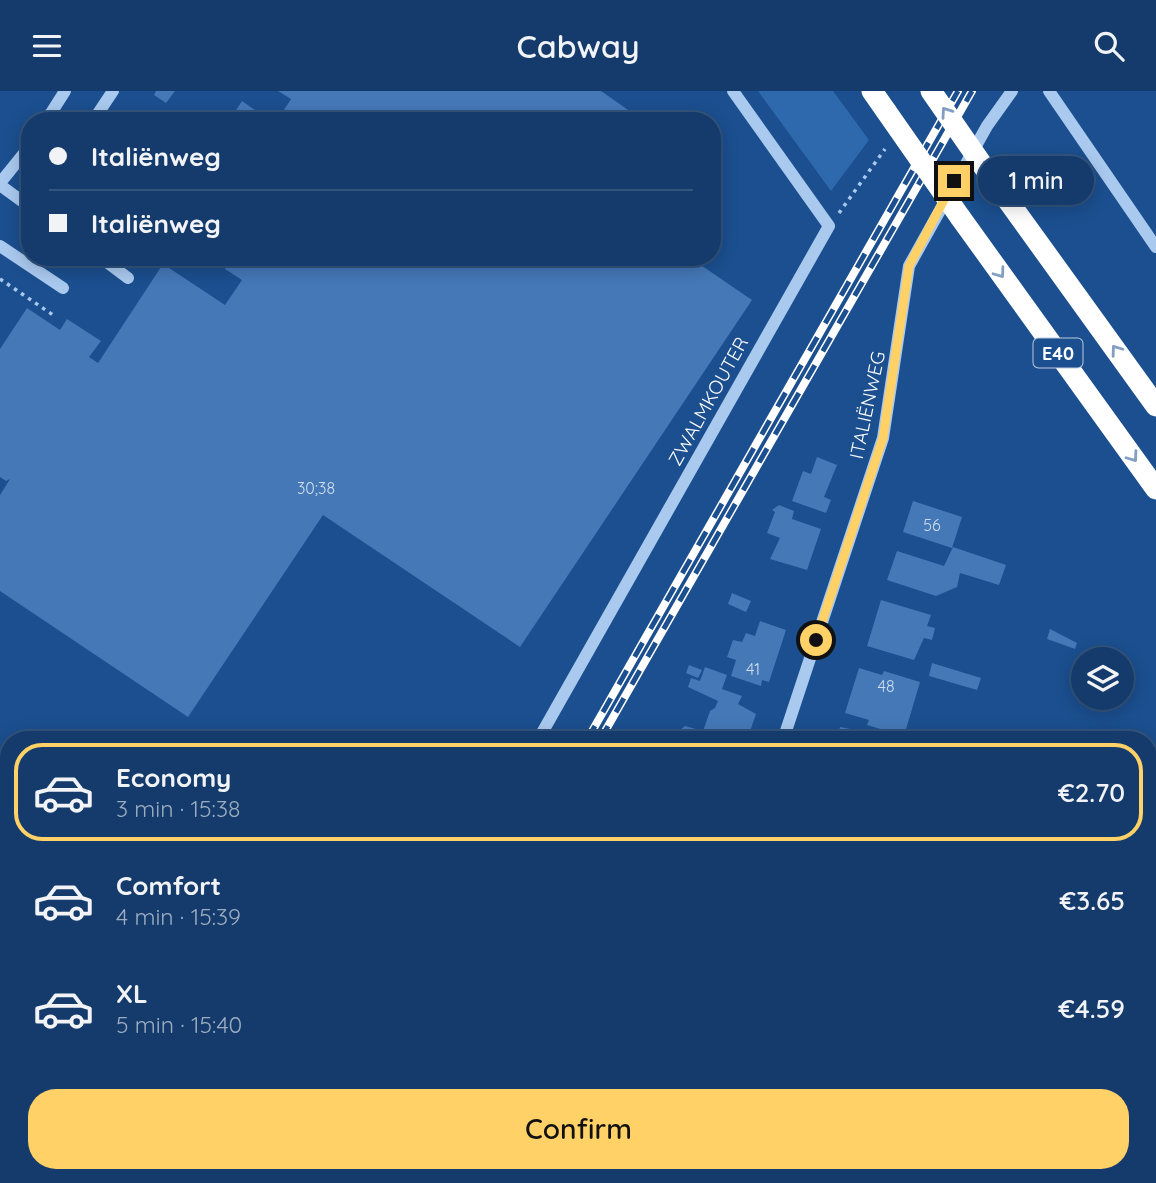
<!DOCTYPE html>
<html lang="en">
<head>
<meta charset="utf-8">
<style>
	:root { --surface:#143b6b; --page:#1d4271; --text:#f1f3f6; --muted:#9dadc1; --line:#33557e; --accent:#ffd166 }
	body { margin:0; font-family:Quicksand,sans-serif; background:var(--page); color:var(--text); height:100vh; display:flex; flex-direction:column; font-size:26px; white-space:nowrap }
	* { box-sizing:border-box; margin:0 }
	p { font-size:23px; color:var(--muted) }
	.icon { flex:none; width:38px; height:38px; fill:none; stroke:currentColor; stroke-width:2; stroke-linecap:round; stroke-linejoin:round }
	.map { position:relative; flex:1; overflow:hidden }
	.drawer { position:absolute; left:0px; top:640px; width:1157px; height:452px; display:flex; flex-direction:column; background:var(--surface); border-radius:28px 28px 0 0; box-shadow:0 4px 18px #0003,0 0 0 2px var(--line) }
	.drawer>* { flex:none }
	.hud { position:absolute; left:21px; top:21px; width:700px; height:154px; border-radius:28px; box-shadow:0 4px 18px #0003,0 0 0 2px var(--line); display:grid; align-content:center; height:154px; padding:0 28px; background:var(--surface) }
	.fabs { position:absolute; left:1071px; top:556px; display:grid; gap:14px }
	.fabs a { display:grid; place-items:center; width:63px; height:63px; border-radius:50%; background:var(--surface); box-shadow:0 4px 18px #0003,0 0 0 2px var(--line); font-size:35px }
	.end { position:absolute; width:32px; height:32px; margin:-16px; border:9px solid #ffd166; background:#111; box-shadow:0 0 0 4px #111 }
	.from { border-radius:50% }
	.bubble { position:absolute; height:49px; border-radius:24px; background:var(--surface); box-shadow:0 4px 18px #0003,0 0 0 2px var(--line); font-size:23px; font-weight:600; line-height:49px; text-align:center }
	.hud b { display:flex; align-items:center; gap:24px; height:66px; font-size:26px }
	.hud b+b { border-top:2px solid var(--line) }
	.hud i { width:18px; height:18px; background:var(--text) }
	ul { padding:12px 0 0; list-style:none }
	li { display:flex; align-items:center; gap:21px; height:98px; margin:0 14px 10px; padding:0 14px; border:4px solid transparent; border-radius:28px }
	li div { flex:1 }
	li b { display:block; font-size:26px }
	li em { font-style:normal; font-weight:600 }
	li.on { border-color:var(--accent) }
	li>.icon { width:63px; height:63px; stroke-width:1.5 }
	.button { display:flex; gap:14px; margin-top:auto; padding:14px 28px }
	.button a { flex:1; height:80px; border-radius:28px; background:var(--accent); color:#111; font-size:28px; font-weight:600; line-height:80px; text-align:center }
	header { display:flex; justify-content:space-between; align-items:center; height:91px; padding:0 28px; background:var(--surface); font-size:32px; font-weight:600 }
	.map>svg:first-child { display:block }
</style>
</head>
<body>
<header><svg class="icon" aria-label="menu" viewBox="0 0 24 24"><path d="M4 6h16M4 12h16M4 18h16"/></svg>Cabway<svg class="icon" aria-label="search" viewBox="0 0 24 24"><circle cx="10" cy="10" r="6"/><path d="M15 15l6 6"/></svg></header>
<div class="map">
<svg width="1156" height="1092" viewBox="0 0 1156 1092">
	<rect width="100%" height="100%" fill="#1b4f8f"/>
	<path fill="#2e69ad" d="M758,0H833L869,49L831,100Z"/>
	<path fill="#4478b7" d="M156,0H175L166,12L154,4Z
		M278,0H601L644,30H288L280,25L291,8Z
		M242,10L271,30H229Z
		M233,166H689L752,209L520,556L323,424L188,626L0,500V404L10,388L6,390L0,386V258L27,217L60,239L67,228L101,250L89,266L98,272L163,173L225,214L242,189L225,178Z
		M817,366L837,374L824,406L831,409L826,422L792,410L803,380L811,383Z
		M913,410L962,426L952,457L903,441Z
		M779,414L794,420L792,428L821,438L807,479L770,468L780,447L767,442L775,421L772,419Z
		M953,456L1006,474L999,494L960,482L957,496L936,505L887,489L897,460L944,475Z
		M732,502L751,510L746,521L728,513Z
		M881,509L931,524L927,535L935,537L932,549L924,547L914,569L867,555Z
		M760,530L786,539L769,591L762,589L761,595L731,585L736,569L727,566L733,549L742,551L746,542L755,545Z
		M1050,538L1077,552L1075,558L1047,548Z
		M932,572L981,587L977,599L929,585Z
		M689,574L702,579L698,587L686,582Z
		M705,576L727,584L722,598L742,605L738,613L756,623L747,649H704L680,639L685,635L703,640L710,620L715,617L718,610L688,596L691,587L700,590Z
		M859,577L882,584L884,580L920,591L904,645L867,634L869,629L845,622Z
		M840,636L855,639L853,649L838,646Z
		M4,915H9V955H5L3,985L0,984V930L4,931Z
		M1148,1038L1153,1040L1151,1048L1155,1049L1149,1069Z
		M111,1083H121V1092H111Z
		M233,1083H243L238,1092H218L220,1087L228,1092Z
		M708,1083H745L744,1089L754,1092H706Z"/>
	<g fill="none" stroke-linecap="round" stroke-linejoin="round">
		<path stroke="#a9c9ee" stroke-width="3.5" stroke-dasharray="3.5 5" stroke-linecap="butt" d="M839,122L885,58
			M0,188L56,226"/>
		<path stroke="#a9c9ee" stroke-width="12" d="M1049,0L1156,156
			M46,30L65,0
			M98,30L95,27L113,0
			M0,92L30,55
			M0,94L30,116
			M0,155L63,197
			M100,166L128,187
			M538,649L829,135L733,0
			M783,649L883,347L909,175L987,35L1012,0
			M0,1002H9
			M291,1092L296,1083
			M673,1092L675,1083"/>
		<path stroke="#fff" stroke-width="21" d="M872,0L886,20
			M988,82L1156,315
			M960,126L1156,398"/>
		<g stroke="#fff" stroke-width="8">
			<path id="rail" d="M587,649L958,0
				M600,649L972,0
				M334,1092L339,1083
				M347,1092L352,1083"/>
		</g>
		<use href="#rail" stroke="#1b4f8f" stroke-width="5" stroke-dasharray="16" stroke-linecap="butt"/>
		<path stroke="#fff" stroke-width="21" d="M931,0L988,82
			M886,20L960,126"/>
	</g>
	<defs><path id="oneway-chevron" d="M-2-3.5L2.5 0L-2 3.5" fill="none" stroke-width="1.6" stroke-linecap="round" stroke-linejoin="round" transform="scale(1.75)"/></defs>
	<g stroke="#829ec1">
		<use href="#oneway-chevron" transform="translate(946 21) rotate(-125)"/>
		<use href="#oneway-chevron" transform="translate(1000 182) rotate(54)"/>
		<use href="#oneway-chevron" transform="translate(1116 259) rotate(-126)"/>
		<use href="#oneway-chevron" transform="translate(1133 366) rotate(54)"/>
	</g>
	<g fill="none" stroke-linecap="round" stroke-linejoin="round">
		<path stroke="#ffd166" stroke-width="9" d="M816,549L883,347L909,175L954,90"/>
	</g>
	<g text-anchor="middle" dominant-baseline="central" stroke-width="7" stroke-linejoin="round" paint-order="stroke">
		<g font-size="16" fill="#d0dded">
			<text x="316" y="397">30;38</text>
			<text x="932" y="434">56</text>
			<text x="753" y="578">41</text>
			<text x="886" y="595">48</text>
		</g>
		<rect fill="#1b4f8f" stroke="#bbcadd" stroke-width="2" x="1033.5" y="247.5" width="49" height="29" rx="5"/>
		<g font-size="18" font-weight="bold" fill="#fff">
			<text x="1058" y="262">E40</text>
		</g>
		<g font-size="19" fill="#fff" stroke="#1b4f8f">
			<text transform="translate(708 310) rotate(-61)">ZWALMKOUTER</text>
			<text transform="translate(867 314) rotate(-78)">ITALIËNWEG</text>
		</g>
	</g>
</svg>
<div class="fabs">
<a><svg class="icon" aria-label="layers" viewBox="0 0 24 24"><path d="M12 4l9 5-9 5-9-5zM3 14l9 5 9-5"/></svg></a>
</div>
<i class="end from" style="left:816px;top:549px"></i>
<i class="end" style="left:954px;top:90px"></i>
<div class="bubble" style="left:978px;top:65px;width:116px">1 min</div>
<div class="hud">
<b><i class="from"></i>Italiënweg</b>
<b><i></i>Italiënweg</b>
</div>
<section class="drawer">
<ul>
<li class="on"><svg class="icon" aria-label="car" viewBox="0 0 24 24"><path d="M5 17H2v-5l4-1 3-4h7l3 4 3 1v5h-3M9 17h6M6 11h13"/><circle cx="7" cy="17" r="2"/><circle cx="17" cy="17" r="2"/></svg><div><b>Economy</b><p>3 min · 15:38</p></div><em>€2.70</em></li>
<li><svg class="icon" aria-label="car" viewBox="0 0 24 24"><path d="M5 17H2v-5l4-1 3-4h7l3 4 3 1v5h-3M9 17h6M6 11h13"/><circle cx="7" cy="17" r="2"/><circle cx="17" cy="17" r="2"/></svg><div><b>Comfort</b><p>4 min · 15:39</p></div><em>€3.65</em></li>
<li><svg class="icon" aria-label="car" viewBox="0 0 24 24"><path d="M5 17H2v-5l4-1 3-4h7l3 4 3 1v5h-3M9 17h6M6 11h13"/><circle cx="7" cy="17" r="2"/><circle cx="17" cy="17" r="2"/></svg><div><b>XL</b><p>5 min · 15:40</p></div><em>€4.59</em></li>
</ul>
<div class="button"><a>Confirm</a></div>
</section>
</div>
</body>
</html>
